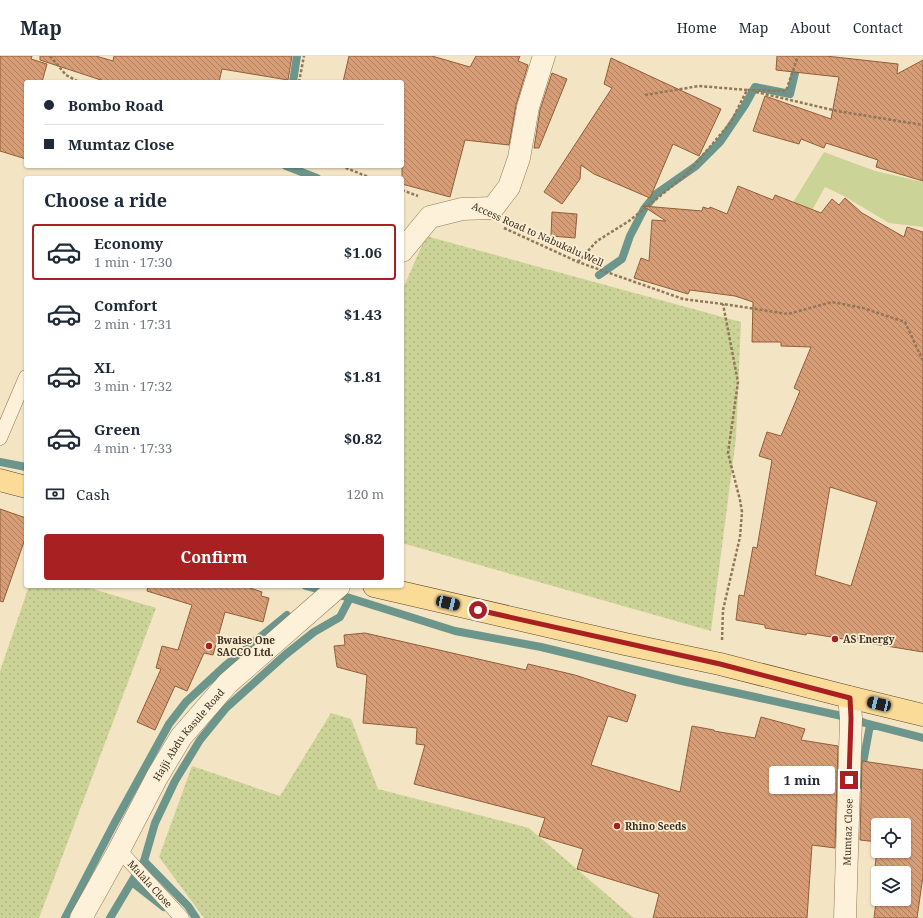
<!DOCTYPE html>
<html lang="en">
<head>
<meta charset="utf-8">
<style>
	:root { --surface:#fff; --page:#f6f6f7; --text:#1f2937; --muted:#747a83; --line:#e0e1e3; --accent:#a82021 }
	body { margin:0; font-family:"Noto Serif",serif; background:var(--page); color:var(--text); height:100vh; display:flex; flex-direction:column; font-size:15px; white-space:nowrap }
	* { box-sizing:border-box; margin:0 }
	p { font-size:13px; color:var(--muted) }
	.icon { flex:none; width:22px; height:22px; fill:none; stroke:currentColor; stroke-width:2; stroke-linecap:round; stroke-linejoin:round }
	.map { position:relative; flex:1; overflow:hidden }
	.sheet { position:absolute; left:24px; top:120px; width:380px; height:412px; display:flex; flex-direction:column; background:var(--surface); border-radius:4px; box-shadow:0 1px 3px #0004 }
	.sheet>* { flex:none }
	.top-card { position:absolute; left:24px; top:24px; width:380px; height:88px; border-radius:4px; box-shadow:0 1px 3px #0004; display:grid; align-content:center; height:88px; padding:0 20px; background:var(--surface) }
	.tools { position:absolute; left:871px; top:762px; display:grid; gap:8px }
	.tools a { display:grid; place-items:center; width:40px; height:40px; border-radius:4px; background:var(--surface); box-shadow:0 1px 3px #0004; font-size:20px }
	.end { position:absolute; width:18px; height:18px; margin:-9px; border:5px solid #a82021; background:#fff; box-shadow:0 0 0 2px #fff }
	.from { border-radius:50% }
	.bubble { position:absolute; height:28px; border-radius:4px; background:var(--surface); box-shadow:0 1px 3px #0004; font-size:13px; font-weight:700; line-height:28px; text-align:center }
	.car { position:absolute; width:12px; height:24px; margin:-12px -6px; border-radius:5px; box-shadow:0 0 3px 1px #0007; background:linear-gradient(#222 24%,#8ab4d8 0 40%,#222 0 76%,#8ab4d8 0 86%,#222 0) }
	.top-card b { display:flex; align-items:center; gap:14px; height:38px; font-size:15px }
	.top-card b+b { border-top:1px solid var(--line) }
	.top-card i { width:10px; height:10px; background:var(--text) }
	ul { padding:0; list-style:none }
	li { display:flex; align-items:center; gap:12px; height:56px; margin:0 8px 6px; padding:0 12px; border:2px solid transparent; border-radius:4px }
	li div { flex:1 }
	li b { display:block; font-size:15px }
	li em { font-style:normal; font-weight:700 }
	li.selected { border-color:var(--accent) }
	li>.icon { width:36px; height:36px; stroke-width:1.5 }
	h2 { padding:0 20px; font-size:18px; line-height:48px }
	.pay { display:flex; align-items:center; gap:10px; height:44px; padding:0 20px; font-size:15px }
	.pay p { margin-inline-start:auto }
	.action { display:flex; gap:8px; margin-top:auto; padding:8px 20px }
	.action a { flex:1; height:46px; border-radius:4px; background:var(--accent); color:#fff; font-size:16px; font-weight:700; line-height:46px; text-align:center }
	header { display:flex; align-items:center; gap:24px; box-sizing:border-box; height:56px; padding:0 20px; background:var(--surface); border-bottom:1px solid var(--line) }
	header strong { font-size:19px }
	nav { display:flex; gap:22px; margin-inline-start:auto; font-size:14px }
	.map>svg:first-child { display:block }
</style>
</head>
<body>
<header>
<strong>Map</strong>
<nav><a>Home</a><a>Map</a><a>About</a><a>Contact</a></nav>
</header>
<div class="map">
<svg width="923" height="862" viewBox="0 0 923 862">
	<defs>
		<pattern id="grass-dots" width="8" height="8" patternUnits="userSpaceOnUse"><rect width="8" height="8" fill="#ccd396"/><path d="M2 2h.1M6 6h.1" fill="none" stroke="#b0b581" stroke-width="1.8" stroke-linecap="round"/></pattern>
		<pattern id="building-back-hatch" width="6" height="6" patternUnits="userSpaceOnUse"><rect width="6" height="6" fill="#d69d76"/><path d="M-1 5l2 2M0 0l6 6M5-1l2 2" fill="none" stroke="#af8060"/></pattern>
	</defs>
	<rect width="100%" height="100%" fill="#f3e5c4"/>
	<path fill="url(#grass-dots)" d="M426,180L741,266L736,382L711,575L402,487V235Z
		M29,530H83L156,552L39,862H0V615Z
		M331,657L351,663L378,733L529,772L634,862H204L159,801L192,710L280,740Z"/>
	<path fill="#ccd396" d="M824,96L875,115L923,126V171L889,167L844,140L825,131L806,165L787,156Z"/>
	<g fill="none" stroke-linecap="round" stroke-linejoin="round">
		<path stroke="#6c968b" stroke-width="8" d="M293,26L297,0
			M286,110L317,122
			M599,219L622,203L630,180L644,153L656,138L696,110L720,86L745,49L755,31L790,38L799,0
			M0,406L26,411
			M306,530L350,542L455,575L541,591L682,625L851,662L865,667L923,682
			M859,729L870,669L875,670
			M144,805L188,850L196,862
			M132,826L164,851
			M65,862L114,768L169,668L186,646L226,609L287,559
			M110,862L144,805L155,767L175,725L200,684L226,652L285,599L314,576L340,561L350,542"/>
	</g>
	<path fill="url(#building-back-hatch)" stroke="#935d3a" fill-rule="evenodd" d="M0,0H32L31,3L47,8L42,26H26V103L0,95Z
		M40,0H96L113,5L114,0H292L288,24L222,13L219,26H107L40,4Z
		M349,0H432L470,11L476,0H520L518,5L528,9L516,49L509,89L465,84L450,141L402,128V26H343Z
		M777,0H826L898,8L897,18L923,4V125L876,111L878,104L826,87L824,92L801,83L799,88L753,75L765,40L831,63L839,21L776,14Z
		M611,2L721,53L699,100L673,88L650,142L594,118L581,109L580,123L562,148L544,136L612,32L604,28Z
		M552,17L567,23L539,92H534L540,54Z
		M738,130L773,144L775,139L821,157L832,143L839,149L845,142L862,157L904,181L907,171L923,176V596L807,577L806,579L765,572V569L736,564L739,539L744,540L753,491L757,492L772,404L759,400L767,376L781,380L800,335L794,332L811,291L781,290V286H752L753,246L735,240L690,234L688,238L634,222L641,202L649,205L652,164L666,165L643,150L702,155L703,151L709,153L710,151L727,158ZM830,431L877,446L851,530L815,519Z
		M552,156L577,158L575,182L551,180Z
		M0,453L26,462V480L3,546L0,545Z
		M148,530H244L262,536L261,540L269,542L263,566L225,556L213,599L204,597L187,635L175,630L155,674L137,666L161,613L156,612L162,590L178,594L192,549L147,535Z
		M365,577L526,614L528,608L575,619L636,639L627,666L608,660L591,709L680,736L692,670L714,674V675L755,682L761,661L805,673L801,684L838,690L835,792L812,789L807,862H653L659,838L577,813L583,793L539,780L545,762L414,728L425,689L416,688L417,672L363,667L367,619L337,611L334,590L345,589L344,579Z
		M862,705L923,714V820L917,862H874L878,828V843H904V817H878V827H873L878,786L860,784ZM878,769H904V795H878Z"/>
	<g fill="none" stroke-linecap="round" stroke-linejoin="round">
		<g stroke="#917658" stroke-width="15">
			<g id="service">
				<path d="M0,382L26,321"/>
				<path id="s1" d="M119,794L182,862"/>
			</g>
		</g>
		<g stroke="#917658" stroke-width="23">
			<g id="minor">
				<path d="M402,195L430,161L462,153L493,152L509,131L519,102L528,51L544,0"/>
				<path id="s2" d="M81,862L119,794L157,721L181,681L228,627L339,530"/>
				<path id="s3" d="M845,862L851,662L849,641"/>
			</g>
		</g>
		<g stroke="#5f442c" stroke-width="23">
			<path id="primary" d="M0,424L26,431
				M374,530L625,588L720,608L849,641L923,659"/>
		</g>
		<path stroke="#917658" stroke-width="2.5" stroke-dasharray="3 2" stroke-linecap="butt" d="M50,0L66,19L79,26
			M299,26L304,0
			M756,36L837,55L923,69
			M645,39L699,30L747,34
			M341,110L371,122
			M402,134L418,140
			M504,172L578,206L683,243L723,248L788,258L832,246L863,252L905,266L923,305
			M578,206L597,185L629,165L686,119L731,66L747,34L786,35L798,0
			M722,584L723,554L740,481L742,456L740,444L728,397L738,326L723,248"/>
		<use href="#service" stroke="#fdf2d9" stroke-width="14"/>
		<use href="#minor" stroke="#fdf2d9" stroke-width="22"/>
		<use href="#primary" stroke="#fadb98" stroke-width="22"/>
	</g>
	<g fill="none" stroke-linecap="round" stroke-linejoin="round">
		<path stroke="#a82021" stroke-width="5" d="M478,554L720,608L850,642L851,662L849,724"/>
	</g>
	<g fill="#a82021" stroke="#faefd5" stroke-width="1.5">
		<circle cx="835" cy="583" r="4"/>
		<circle cx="209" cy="590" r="4"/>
		<circle cx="617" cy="770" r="4"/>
	</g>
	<g text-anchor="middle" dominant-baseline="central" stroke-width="3.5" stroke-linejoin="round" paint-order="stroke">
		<g font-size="10" fill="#3f2e1d" stroke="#faefd5">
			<text transform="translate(538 178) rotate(24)">Access Road to Nabukalu Well</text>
			<text stroke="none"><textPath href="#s2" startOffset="213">Hajji Abdu Kasule Road</textPath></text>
			<text stroke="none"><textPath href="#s3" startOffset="86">Mumtaz Close</textPath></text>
			<text stroke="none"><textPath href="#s1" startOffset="46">Malala Close</textPath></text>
		</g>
		<g font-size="10" font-weight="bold" fill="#3f2e1d" stroke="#faefd5" text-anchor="start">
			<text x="843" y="583">AS Energy</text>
			<text x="217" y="584">Bwaise One<tspan x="217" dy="12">SACCO Ltd.</tspan></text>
			<text x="625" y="770">Rhino Seeds</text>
		</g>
	</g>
</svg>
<div class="tools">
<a><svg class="icon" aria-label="locate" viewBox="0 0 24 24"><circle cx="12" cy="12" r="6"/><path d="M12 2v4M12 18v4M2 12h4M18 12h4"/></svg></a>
<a><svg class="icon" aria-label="layers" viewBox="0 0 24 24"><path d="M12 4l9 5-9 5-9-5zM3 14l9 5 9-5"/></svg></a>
</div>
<i class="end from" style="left:478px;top:554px"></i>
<i class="end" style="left:849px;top:724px"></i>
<div class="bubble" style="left:769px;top:710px;width:66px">1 min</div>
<i class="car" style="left:448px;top:547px;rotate:103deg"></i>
<i class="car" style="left:879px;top:648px;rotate:283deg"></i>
<div class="top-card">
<b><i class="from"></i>Bombo Road</b>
<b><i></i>Mumtaz Close</b>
</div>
<section class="sheet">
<h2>Choose a ride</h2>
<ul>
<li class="selected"><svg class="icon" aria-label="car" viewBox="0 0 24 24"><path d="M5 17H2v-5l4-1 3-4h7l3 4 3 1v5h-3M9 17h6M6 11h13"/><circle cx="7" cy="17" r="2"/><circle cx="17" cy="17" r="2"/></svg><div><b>Economy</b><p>1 min · 17:30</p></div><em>$1.06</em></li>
<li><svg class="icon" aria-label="car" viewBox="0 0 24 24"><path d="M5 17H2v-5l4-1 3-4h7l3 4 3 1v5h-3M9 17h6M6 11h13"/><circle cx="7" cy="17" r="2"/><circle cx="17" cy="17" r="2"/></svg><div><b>Comfort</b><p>2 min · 17:31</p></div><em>$1.43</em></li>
<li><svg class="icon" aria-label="car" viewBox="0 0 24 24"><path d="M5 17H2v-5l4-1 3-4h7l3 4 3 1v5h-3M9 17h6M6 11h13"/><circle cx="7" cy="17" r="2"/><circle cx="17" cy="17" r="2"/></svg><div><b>XL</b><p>3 min · 17:32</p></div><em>$1.81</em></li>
<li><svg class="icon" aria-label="car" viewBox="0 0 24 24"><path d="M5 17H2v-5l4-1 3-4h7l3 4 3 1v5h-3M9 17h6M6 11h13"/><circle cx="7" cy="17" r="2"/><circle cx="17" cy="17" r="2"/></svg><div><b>Green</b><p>4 min · 17:33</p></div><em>$0.82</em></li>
</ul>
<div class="pay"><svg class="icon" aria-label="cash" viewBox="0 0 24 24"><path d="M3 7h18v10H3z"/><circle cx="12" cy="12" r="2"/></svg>Cash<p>120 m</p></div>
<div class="action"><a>Confirm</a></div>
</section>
</div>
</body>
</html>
